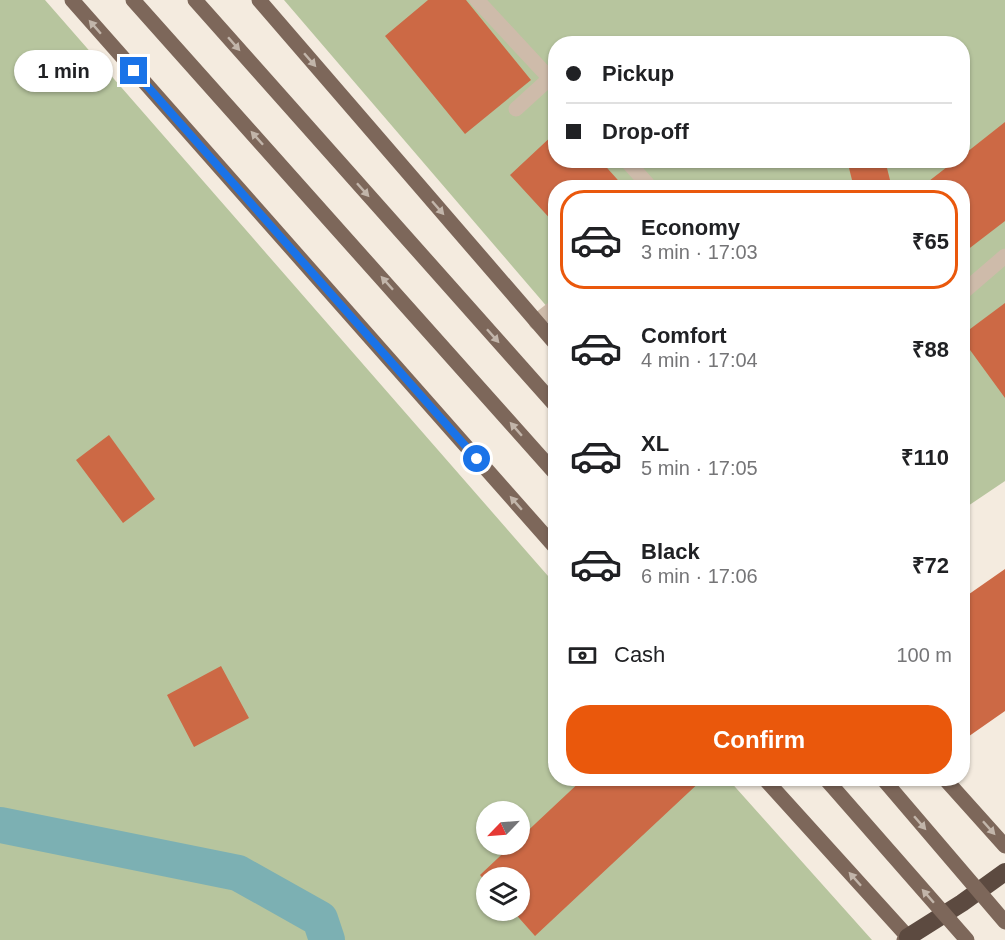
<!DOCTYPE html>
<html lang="en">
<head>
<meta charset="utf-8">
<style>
	:root { --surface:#fff; --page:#f6f6f6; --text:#202124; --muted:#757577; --line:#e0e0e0; --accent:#ea580c }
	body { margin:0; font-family:Arial,sans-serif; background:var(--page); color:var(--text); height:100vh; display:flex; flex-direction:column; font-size:22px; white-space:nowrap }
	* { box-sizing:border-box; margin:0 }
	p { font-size:20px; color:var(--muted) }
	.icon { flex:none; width:33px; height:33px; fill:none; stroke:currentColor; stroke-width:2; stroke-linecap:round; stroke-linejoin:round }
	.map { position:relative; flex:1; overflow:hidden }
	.drawer { position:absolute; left:548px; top:180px; width:422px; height:606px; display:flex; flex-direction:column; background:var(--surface); border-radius:24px; box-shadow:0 2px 4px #0004 }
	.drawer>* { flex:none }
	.banner { position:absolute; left:548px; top:36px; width:422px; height:132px; border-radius:24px; box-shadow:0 2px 4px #0004; display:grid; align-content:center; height:132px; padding:0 18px; background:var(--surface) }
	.needle { width:39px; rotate:245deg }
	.tools { position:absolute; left:476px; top:801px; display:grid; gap:12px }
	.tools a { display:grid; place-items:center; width:54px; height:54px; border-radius:50%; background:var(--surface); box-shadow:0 2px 4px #0004; font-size:30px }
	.end { position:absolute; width:27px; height:27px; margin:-14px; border:8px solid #1a73e8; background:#fff; box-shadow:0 0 0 3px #fff }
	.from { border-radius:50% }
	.bubble { position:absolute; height:42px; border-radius:21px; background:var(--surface); box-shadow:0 2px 4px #0004; font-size:20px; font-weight:700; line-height:42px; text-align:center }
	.banner b { display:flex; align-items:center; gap:21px; height:57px; font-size:22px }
	.banner b+b { border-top:2px solid var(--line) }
	.banner i { width:15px; height:15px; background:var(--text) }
	ul { padding:10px 0 0; list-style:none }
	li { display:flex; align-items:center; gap:18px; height:99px; margin:0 12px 9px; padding:0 6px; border:3px solid transparent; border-radius:24px }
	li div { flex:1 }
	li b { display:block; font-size:22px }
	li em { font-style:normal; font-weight:700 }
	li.current { border-color:var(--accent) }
	li>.icon { width:54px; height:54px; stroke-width:1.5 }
	.pay { display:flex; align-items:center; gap:15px; height:66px; padding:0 18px; font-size:22px }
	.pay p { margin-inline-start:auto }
	.primary-button { display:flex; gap:12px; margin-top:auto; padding:12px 18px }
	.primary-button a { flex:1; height:69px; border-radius:24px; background:var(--accent); color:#fff; font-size:24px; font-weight:700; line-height:69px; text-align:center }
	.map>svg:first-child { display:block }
</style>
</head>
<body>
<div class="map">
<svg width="1005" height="940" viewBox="0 0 1005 940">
	<rect width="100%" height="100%" fill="#f4ebdf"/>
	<path fill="#b7c59e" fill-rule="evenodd" d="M0,0H45L555,584V778L728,779L872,940H0ZM486,812H519V844H486ZM486,878H519V910H486Z
		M284,0H1005V481L962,510V188H555V316ZM555,44H962V160H555Z"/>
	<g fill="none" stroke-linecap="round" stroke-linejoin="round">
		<path stroke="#7cb0b3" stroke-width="36" d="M0,825L238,873L320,919L327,940"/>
	</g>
	<path fill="#cc6945" d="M428,0H466L531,80L465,134L385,36Z
		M1005,122V221L962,254V188H920L956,160H962V156Z
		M555,133V160H600L625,188H555V224L510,175Z
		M847,160H885L892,188H854Z
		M1005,303V398L962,339V335Z
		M109,435L155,499L123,523L76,460Z
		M1005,569V711L962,741V599Z
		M221,666L249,718L194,747L167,695Z
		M584,778H704L535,936L512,910H519V878H486V882L480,875L513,844H519V839Z"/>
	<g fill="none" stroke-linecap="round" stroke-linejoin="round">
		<path stroke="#cebbaa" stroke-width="15" d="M477,0L555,84
			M516,109L550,78
			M626,160L651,188
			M962,293L1005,256
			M536,322L555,307"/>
		<path stroke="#7d675a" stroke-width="15" d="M72,0L555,547
			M133,0L555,473
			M195,0L555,405
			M259,0L555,343
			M764,778L908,937L904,940
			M944,778L1005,846"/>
		<path stroke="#5c4a40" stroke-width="18" d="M910,940L908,937L962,903L1005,872"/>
		<path stroke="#7d675a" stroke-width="15" d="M825,778L967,940
			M882,778L1005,922"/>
	</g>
	<defs><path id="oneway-solid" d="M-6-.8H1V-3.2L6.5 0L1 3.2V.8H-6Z" transform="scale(1.5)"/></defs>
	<g fill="#c2b5aa">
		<use href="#oneway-solid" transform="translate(95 27) rotate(-131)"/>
		<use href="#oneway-solid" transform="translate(234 44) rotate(49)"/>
		<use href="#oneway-solid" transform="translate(310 60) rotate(49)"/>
		<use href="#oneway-solid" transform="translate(257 138) rotate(-132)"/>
		<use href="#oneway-solid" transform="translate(363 190) rotate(48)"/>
		<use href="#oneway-solid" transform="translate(438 208) rotate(49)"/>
		<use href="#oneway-solid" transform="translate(387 283) rotate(-132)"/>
		<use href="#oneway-solid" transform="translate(493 336) rotate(48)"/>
		<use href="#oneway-solid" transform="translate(516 429) rotate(-131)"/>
		<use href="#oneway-solid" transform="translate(516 503) rotate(-131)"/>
		<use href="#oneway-solid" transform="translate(920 823) rotate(49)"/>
		<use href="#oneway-solid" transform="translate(989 828) rotate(48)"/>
		<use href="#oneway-solid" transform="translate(855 879) rotate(-132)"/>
		<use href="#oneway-solid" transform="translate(928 896) rotate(-131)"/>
	</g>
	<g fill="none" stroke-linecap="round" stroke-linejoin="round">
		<path stroke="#1a73e8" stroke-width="8" d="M134,71L477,459"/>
	</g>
</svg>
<div class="tools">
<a><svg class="needle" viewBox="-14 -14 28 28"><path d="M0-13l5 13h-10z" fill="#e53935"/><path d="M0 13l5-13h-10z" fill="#757577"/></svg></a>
<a><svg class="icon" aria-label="layers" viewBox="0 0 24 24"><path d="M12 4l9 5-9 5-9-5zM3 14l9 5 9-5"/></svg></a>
</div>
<i class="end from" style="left:477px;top:459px"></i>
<i class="end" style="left:134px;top:71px"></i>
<div class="bubble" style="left:14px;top:50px;width:99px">1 min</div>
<div class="banner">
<b><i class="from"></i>Pickup</b>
<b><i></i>Drop-off</b>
</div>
<section class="drawer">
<ul>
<li class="current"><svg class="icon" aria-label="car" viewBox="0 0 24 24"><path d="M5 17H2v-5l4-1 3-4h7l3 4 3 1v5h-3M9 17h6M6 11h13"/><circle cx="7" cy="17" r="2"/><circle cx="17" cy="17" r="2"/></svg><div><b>Economy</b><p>3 min · 17:03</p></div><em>₹65</em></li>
<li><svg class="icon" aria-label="car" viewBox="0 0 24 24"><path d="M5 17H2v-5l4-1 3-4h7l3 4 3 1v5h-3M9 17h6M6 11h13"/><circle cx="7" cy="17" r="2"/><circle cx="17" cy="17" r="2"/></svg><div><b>Comfort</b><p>4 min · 17:04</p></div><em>₹88</em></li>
<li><svg class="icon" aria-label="car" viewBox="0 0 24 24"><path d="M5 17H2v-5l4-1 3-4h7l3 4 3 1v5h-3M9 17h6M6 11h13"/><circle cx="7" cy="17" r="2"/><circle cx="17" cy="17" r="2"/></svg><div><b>XL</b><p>5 min · 17:05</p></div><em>₹110</em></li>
<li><svg class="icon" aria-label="car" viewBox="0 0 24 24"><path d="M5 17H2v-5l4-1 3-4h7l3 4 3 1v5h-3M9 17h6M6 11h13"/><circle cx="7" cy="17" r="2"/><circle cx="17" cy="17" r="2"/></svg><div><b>Black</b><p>6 min · 17:06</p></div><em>₹72</em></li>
</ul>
<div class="pay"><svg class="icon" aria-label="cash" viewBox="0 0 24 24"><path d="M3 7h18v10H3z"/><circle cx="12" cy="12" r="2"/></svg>Cash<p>100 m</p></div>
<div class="primary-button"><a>Confirm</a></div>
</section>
</div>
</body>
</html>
